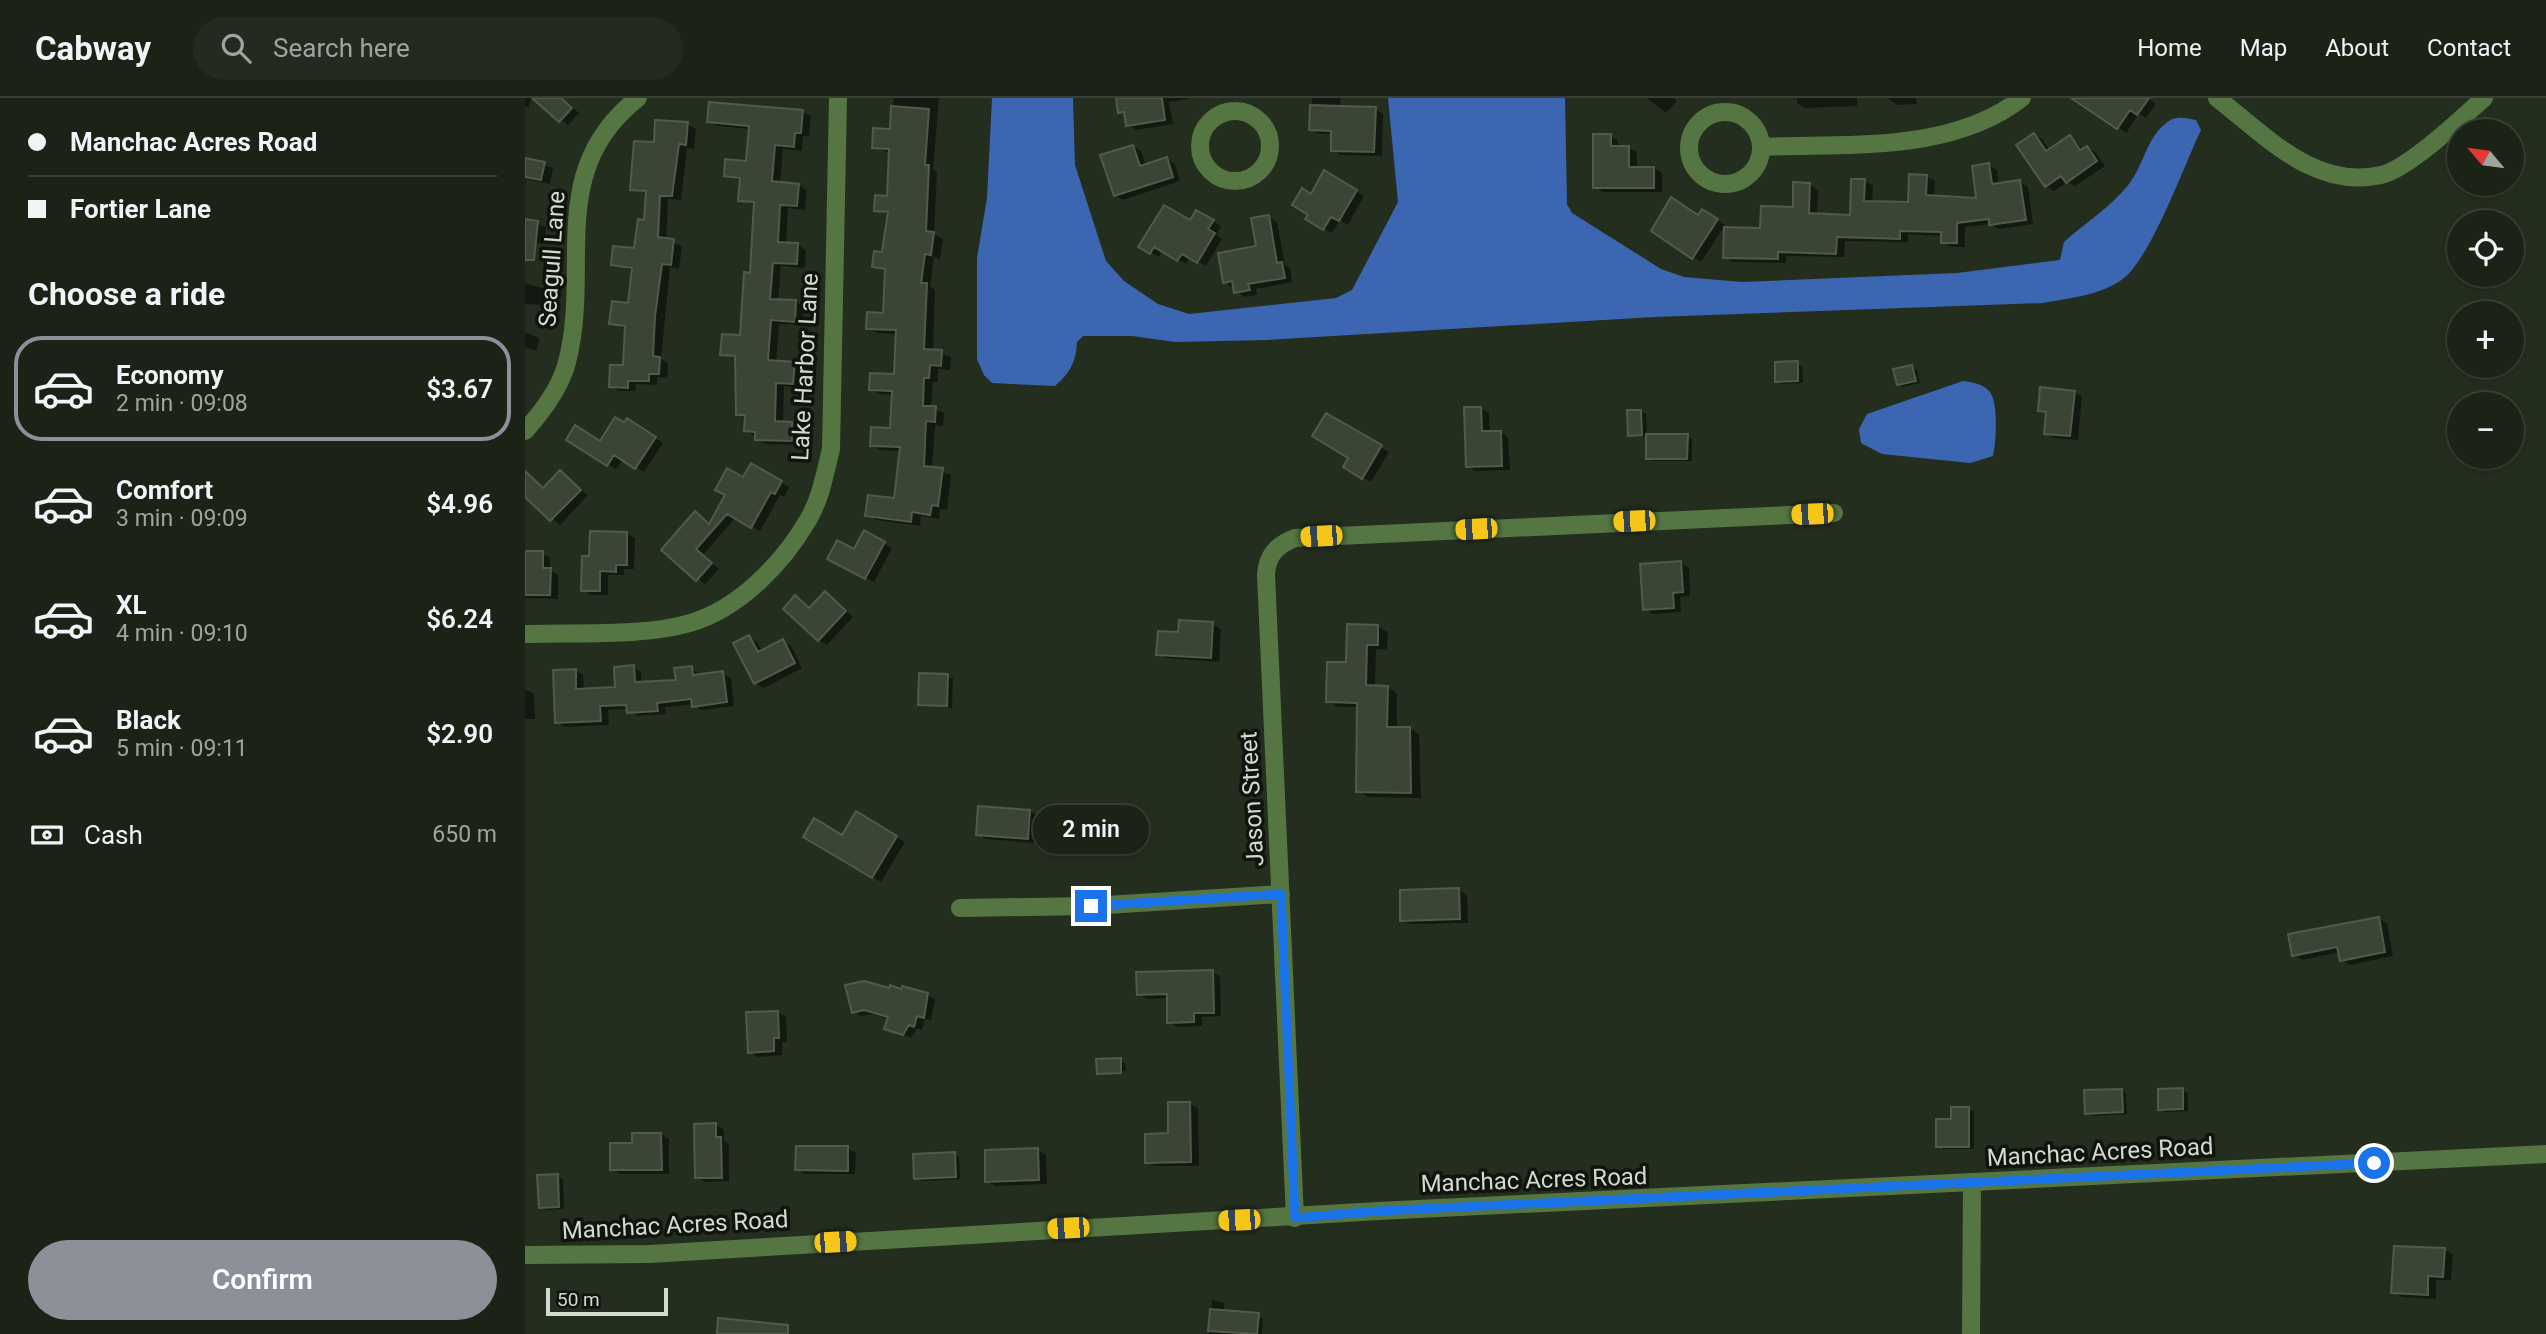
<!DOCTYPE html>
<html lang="en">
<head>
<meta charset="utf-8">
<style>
	:root { --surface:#1b2216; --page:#242a1f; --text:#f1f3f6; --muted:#a0a4a1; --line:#393f35; --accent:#8c9099 }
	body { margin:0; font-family:Roboto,sans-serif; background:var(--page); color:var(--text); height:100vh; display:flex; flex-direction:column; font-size:26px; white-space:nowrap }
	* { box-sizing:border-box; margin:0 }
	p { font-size:23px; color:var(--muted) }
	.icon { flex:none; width:38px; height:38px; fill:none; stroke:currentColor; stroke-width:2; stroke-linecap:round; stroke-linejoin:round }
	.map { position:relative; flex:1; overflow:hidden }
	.side { display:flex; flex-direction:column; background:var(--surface); width:525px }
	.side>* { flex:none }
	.guide { display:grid; align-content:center; height:154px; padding:0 28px; background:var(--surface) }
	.needle { width:46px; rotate:299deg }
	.buttons { position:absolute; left:1922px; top:21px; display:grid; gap:14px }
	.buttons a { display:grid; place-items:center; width:77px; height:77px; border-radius:50%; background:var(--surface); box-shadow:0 4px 10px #0003,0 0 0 2px var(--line); font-size:35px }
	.scale { position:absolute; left:21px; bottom:18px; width:122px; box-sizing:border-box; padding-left:7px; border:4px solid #d3dad0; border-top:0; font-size:19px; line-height:24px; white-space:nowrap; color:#d3dad0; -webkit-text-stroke:5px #10140d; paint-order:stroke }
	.end { position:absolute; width:32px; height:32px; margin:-16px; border:9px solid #1a73e8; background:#fff; box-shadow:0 0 0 4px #fff }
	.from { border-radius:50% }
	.bubble { position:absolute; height:49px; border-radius:24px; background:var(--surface); box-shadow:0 4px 10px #0003,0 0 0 2px var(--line); font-size:23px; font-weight:600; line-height:49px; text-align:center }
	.car { position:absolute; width:21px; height:42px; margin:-21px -10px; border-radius:9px; box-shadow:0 0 5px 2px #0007; background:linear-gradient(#f5c518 24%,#345 0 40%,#f5c518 0 76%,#345 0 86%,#f5c518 0) }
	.guide b { display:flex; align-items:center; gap:24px; height:66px; font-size:26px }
	.guide b+b { border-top:2px solid var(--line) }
	.guide i { width:18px; height:18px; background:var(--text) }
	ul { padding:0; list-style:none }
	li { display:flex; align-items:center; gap:21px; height:105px; margin:0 14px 10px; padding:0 14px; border:4px solid transparent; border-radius:28px }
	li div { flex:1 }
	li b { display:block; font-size:26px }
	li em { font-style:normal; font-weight:600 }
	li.current { border-color:var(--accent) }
	li>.icon { width:63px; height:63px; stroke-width:1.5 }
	h2 { padding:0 28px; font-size:32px; line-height:84px }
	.pay { display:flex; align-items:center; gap:18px; height:77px; padding:0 28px; font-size:26px }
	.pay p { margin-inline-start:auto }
	.button { display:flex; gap:14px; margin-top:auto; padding:14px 28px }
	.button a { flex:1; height:80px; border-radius:42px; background:var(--accent); color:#fff; font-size:28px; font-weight:600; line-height:80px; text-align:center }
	header { display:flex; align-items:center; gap:42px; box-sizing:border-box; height:98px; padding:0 35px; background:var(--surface); border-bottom:2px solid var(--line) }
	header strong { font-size:33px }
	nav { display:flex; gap:38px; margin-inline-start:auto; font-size:24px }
	.search { width:490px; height:63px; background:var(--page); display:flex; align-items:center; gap:18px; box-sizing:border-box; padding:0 24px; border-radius:38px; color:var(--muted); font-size:26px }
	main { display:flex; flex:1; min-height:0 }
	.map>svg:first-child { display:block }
</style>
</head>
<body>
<header>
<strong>Cabway</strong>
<div class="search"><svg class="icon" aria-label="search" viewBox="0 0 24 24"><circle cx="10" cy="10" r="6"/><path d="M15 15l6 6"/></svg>Search here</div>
<nav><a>Home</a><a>Map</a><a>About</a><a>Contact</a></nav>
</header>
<main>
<section class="side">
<div class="guide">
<b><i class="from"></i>Manchac Acres Road</b>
<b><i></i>Fortier Lane</b>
</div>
<h2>Choose a ride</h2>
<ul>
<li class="current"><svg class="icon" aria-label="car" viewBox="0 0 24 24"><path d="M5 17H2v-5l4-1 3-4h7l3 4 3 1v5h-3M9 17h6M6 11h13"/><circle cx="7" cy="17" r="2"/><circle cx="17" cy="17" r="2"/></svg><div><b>Economy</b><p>2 min · 09:08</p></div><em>$3.67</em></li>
<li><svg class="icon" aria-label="car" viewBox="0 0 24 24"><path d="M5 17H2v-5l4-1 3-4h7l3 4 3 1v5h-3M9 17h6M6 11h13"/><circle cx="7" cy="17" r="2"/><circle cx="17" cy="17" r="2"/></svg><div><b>Comfort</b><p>3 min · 09:09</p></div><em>$4.96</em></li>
<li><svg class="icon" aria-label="car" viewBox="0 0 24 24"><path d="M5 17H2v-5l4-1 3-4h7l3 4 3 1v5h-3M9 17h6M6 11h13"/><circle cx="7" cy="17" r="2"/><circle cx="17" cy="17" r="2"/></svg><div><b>XL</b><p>4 min · 09:10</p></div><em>$6.24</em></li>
<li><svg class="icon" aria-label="car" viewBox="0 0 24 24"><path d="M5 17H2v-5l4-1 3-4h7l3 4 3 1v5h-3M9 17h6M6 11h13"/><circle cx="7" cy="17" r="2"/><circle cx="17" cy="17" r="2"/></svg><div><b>Black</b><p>5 min · 09:11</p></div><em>$2.90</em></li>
</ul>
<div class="pay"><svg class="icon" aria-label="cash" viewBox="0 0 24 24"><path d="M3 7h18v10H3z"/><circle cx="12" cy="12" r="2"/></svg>Cash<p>650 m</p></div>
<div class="button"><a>Confirm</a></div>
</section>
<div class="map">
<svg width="2021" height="1236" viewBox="0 0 2021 1236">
	<rect width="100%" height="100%" fill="#242e1e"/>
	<path fill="#3c66b2" d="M467,0H548L550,67L581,163L599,183L633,206L664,216L811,200L827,192L873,104L863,0H1040L1042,106L1047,115L1136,171L1159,179L1217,184L1432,175L1535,162L1539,144C1561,124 1585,110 1604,86C1619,66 1621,42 1640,26C1650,17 1659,20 1671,22L1676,32C1659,67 1625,164 1595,183C1572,198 1544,200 1518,205L1129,219L742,242L650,244L607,238H558L552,244C551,264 545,275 530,288L467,285L459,277L452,261V160L462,100Z
		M1438,283C1447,284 1458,286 1464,293C1474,303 1471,345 1468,358L1445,365L1357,356L1336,345L1334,331L1342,316Z"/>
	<path fill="#0007" d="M0,0H6L4,10L0,8Z
		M10,0H37L54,15L43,27Z
		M369,0H414L408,72L412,74L409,136L418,141L415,161L409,159L405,188L410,192L408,253L426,259L425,272L413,271V284H408L406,310L419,315L418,328L410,327L407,370L426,377L422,412L415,411L414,421L396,418L395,428L351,422L342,417L370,401L376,353L355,352L346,347L366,332L368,297L354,296L345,291L371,278L373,236L352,235L343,230L360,217L361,174L349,168L359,156L364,117L351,112L363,100L366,55L349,49L366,33Z
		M592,0H663V1L644,4L648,26L611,32L603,27L602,18L595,14Z
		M787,0H815L816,10L850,11L858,16L857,58L816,57L808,52V36H794L786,31Z
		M1122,0H1149L1152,3L1141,15Z
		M1272,0H1332V8L1280,10L1272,5Z
		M1363,0H1391L1392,6L1372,7Z
		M1553,0H1623L1631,6L1621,20L1614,16L1601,35Z
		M185,6L278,14L286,18L284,39L278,38L277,53L258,51L255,86L273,87L282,92L280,112L263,110L261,146L273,147L281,152L280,170L256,168L253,203L271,204L279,209L278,227L254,226L251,264L269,266L277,270L276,290L259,288L258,326L275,331V347L240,346L221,332L222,321L213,316L212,261L197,256L216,239L226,177L230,107L215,102L216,83L201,77L222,65L225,31L192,28L184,23Z
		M162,26L171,31L169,51L162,50L156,102L143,101L141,142L157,148L154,171L145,169L136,261L143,265L142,280L132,279V287L111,286L110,293H94L86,288L100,269L101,231L86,225L104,206L108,173L87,166L110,152L121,124L123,96L107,91L130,46Z
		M1509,37L1517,41L1525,53L1545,39L1559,52L1562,50L1570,54L1580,68L1550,88L1543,84L1529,93L1521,88Z
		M1085,38L1093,43V50H1104L1112,54V70H1129L1137,75V94H1078L1069,89Z
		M608,48L616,53L621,68L642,61L650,66L655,83L598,102L590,97Z
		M0,61L28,70L25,86L1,81L0,89Z
		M1464,67L1472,72L1474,87L1495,84L1503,89L1508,126L1474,131L1466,126L1440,129V149H1426L1418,144V138L1383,136V144L1320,143L1319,159L1261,158V165L1208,164L1200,159L1269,110L1285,87L1293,92L1292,117L1327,119L1340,83L1348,88L1347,105L1385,106L1402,79L1410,83L1409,100L1453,101Z
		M800,75L839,98L823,127L815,122L807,135L782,121L787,98Z
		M1178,113L1200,127L1176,164L1128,133L1174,119Z
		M672,114L696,128L691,137L697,141L681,168L665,159L661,166L638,152L634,159L616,149L665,125Z
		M744,119L752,124L760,167L765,170L767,184L731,191L732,197L719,199L700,184L733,149Z
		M0,123L21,129L19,146L0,144Z
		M0,185L20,191L19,207L0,206Z
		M0,234L15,241L11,253L0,249Z
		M1272,265L1277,268L1278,285L1257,286L1252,283Z
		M1387,269L1392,272L1395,285L1378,289L1373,286Z
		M1549,294L1557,299L1553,342L1529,340L1521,335L1523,317L1515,313Z
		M956,311L964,315L965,335L975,334L983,339L985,372L951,373L943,368Z
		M1116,313L1121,316L1122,337L1162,338L1167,341V363H1127L1122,360L1123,339L1105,337Z
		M802,317L864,354L846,384L820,369L826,359Z
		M100,326L110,327L138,345L119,374L98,361L91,371L43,341L76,345Z
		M226,367L264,389L259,399L255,397L235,433L211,419L178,457L194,471L180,486L139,452L171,416L186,426Z
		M36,374L63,397L35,427L0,396V385L5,380L20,391Z
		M339,435L367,450L349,484L305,460L330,453Z
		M102,436L110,440L109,471H99V477H83V497H66L58,492L66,460Z
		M0,451L25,459V472L33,477V501L0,500Z
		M1155,465L1164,470L1165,498L1155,499L1156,514L1128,516L1120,511Z
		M300,495L328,519L302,547L294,542L271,499L286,511Z
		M687,526L696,531L694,564L641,560L633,556L655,536Z
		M853,529L863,534L862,552L851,551L850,589H862L872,595V630H885L894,636L896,700L843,699L833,693L834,609H813L803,603L823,566Z
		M224,539L232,544L237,553L258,543L266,548L277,570L239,590L230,585Z
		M108,569L116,574L117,586L153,584L166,569L175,578L197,575L206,580L209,608L176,612L168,606L140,609L141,616L112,618L103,611L83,612L84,627L40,629L32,624L50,572L58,577L59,592L92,591Z
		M396,576L428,580L427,610L394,606Z
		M0,591L9,596L10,621H0Z
		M505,713L513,718L511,745L461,741L453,736Z
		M332,715L380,744L356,784L280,738L318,739Z
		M934,792L942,797L943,825L885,826L877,822Z
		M1853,820L1862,825L1868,858L1825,867L1817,862L1815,854L1777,862L1769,857Z
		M687,874L695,878L696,918L677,919V928L652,929L644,924V900L622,901L614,896Z
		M365,892L402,897L410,901L406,922L400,921L397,932L392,930L386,940L361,930L364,921L347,916L336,918L329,914Z
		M252,914L261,919L262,944H257V957L233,959L225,954Z
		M595,962L600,965L601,973L574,975Z
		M1596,992L1601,995L1602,1016L1567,1018L1562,1015Z
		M1657,992L1663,995V1013L1640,1014L1635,1011Z
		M665,1006L673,1010L674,1068H630L622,1064L645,1037Z
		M1444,1011L1449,1014V1051H1418L1413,1048L1428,1022Z
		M191,1027L199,1032V1043L204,1046V1083L180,1084L171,1079Z
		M136,1036L144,1041V1076H95L87,1071Z
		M322,1050L331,1055L330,1076H280L272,1071Z
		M513,1052L521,1057L522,1086L470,1088L462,1083Z
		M429,1056L434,1059L435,1081L396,1083L391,1080Z
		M33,1078L38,1081L39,1111L20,1112L15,1109Z
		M1919,1152L1928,1156L1926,1182H1911V1201L1877,1199L1868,1194Z
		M687,1202L699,1205V1214L738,1220L737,1236H684Z"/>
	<path fill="#3a4535" stroke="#505b4a" stroke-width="2" d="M7,0H36L47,10L34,24Z
		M591,0H637L640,22L601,28L599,14L593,15Z
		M1546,0H1624L1612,17L1605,12L1592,31Z
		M184,4L278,12L276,35H270L269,49L250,47L247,83L274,86L272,108L255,107L253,144L273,145L272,166L248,165L245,201L271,202L270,224L246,222L243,262L270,264L268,286L251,285L250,323L267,324V343L230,342V334L219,333L220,317H211L210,258L195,257L197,236L215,237L219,174L225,175L229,104L213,103L215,80L199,78L200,61L221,63L224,28L182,24Z
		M785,7L851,9L849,54L806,53V33L784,32Z
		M366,8L404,11L400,67H404L401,133L409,134L406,157L400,156L396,185H402L399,251L417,252L416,268L405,267L404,280H399L398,308H411L410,324L401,323L399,368L418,370L413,408L407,407L405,417L387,414L386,424L340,418L343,397L369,400L375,349L345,348L346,329L365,330L367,293L344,292L345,275L369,276L371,232L341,231L342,214L358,215L360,171L347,169L349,153L357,154L363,114L349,113L350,97L362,98L364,51L347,50L348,30L365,31Z
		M130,22L163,24L161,47L154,46L147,98H135L133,139L149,141L146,167L137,166L130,218L128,258L135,259L134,276H124V283H103V290L84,289L85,267H98L100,228L84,226L87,203L103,205L107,170L86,167L88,148L109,150L113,121L119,122L121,93L105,92L109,43L129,44Z
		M1509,35L1521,53L1545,37L1555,52L1562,48L1572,63L1541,85L1536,78L1520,89L1491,47Z
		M1068,36H1086V48H1104V69H1129V90H1068Z
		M608,47L615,68L642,59L648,79L589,98L575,57Z
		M0,60L20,64L16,82L0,79Z
		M1464,65L1467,86L1495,82L1501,122L1464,127V121L1432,125V145H1416V134L1375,133V141L1312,139L1311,156L1253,154V161L1198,160L1199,129L1235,130L1236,108L1268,109V84L1285,85L1284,115L1325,117L1326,81H1340L1339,103L1383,104L1384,76L1402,77L1401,97L1451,100L1447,68Z
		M799,72L832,92L814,123L806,119L798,132L780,121L783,117L767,107L777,90L786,96Z
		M1146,99L1173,117L1177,111L1193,121L1167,161L1126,133Z
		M639,107L665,122L671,112L689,122L683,131L690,135L672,165L657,156L652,163L629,149L625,156L613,149Z
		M744,117L752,165L757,164L760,180L723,186L725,192L709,195L707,183L698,185L693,155L731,148L726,120Z
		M0,121L13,123L9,162H0Z
		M1273,263V283L1250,284V264Z
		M1387,267L1391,283L1372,287L1368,271Z
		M1515,289L1550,293L1545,338L1519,336L1521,314L1513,313Z
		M939,309H956L957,333H976L977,368L941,369Z
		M1102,312H1116L1117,337L1103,338Z
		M801,315L857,347L837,381L818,369L823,360L787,338Z
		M90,319L99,324L102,320L131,339L110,371L89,357L82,368L41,342L50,327L75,343Z
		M1121,336H1163L1162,361H1121Z
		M226,365L257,383L250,396L246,394L226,430L202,416L171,451L187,465L171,483L136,452L170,413L184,426L200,397L190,392L202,370L218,379Z
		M35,372L56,392L25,423L0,399V373L18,390Z
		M339,432L360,444L340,481L302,461L312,442L329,451Z
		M65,433L102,434V467H91V474L75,473V493H56L57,458H64Z
		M0,453H18V470H26L25,497H0Z
		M1156,463L1158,494L1148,495L1149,510L1118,512L1115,466Z
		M300,493L321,513L293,543L258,511L270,497L284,510Z
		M654,522L688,524L686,560L631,557L633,533L653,534Z
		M822,526L853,527V547H842L841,587L863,588L862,629H885L886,695L831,694L832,605L801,604L802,564H821Z
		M224,537L233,554L258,541L270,565L229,586L208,545Z
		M109,567L110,584L151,582L149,570L167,568L168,577L198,573L202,604L167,609L166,601L132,605L133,613L102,615L101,607L75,608L76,623L30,625L28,572L51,571V591L90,589L89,569Z
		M394,575L423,576L422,608L393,607Z
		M453,708L505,712L503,741L451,737Z
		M331,713L372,738L347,780L278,739L289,720L317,737Z
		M934,790L935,821L875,823V792Z
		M1854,819L1860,854L1815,863L1812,849L1767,858L1763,836Z
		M688,872L689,915H669V924L642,925V896L612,897L611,874Z
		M339,883L364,890L365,887L376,891L377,888L403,895L399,920L392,918L389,929L384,927L378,937L359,931L363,919L339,912L327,915L320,887Z
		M253,913L254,940H249V953L223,955L221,914Z
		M596,960V975L572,976L571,961Z
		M1658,990V1011L1633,1012V991Z
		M1597,991L1598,1014L1560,1016L1559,992Z
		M643,1004H665L666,1064L620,1065V1036L643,1035Z
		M1426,1009H1444V1049H1411V1021H1426Z
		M191,1025V1039H196L197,1080H170L169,1026Z
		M107,1035H136L137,1072H85V1045H107Z
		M271,1048H323V1073L270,1072Z
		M513,1050L514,1082L460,1084V1052Z
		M430,1054L431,1079L389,1081L388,1056Z
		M33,1076L34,1109L14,1110L12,1077Z
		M1869,1148L1920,1150L1918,1179L1903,1178V1197L1866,1195Z
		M685,1211L734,1215L732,1236L683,1233Z
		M193,1220L263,1227V1236H192Z"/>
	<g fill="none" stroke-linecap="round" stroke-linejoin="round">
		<path stroke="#557643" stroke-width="18" d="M1692,0C1740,37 1789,92 1856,77C1883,71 1937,20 1959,0
			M675 48a35 35 0 1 1 70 0a35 35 0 1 1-70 0Z
			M1164 50a36 36 0 1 1 72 0a36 36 0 1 1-72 0Z
			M1236,49C1321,45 1425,56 1497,0
			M0,333C17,314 36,289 42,264C67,168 20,73 113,0
			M0,536C49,534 119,539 165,525C214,511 258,465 283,422C296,400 300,375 306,351L313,0
			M435,810L566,808L756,796
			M770,1120L741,477C742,457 752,447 770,440L1309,415
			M0,1157L124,1156L853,1113L2021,1056
			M1446,1236L1447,1085"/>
	</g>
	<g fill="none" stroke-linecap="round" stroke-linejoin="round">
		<path stroke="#1a73e8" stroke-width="9" d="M566,808L756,796L770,1120L853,1113L1849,1065"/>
	</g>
	<g text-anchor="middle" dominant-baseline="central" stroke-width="7" stroke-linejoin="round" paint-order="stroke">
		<g font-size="24" fill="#d3dad0" stroke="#10140d">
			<text transform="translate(27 161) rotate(-86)">Seagull Lane</text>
			<text transform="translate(280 269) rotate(-87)">Lake Harbor Lane</text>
			<text transform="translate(727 701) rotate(-93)">Jason Street</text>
			<text transform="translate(1575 1054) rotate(-3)">Manchac Acres Road</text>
			<text transform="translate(1009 1082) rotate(-2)">Manchac Acres Road</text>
			<text transform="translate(150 1127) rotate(-3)">Manchac Acres Road</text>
		</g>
	</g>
</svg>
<div class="buttons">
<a><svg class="needle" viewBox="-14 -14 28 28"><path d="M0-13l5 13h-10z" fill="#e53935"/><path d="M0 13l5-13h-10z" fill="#a0a4a1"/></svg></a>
<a><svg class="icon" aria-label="locate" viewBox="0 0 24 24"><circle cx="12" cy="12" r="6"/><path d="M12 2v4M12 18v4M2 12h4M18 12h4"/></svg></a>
<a>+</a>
<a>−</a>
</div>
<div class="scale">50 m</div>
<i class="end from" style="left:1849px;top:1065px"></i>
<i class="end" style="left:566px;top:808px"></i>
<div class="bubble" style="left:508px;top:707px;width:116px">2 min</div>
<i class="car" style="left:1287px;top:416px;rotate:268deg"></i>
<i class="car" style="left:1109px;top:423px;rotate:268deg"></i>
<i class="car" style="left:951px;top:431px;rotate:267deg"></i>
<i class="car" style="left:796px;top:438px;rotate:267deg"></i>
<i class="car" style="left:714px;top:1122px;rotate:268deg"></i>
<i class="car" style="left:543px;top:1130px;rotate:267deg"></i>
<i class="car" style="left:310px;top:1144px;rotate:87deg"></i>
</div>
</main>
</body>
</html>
